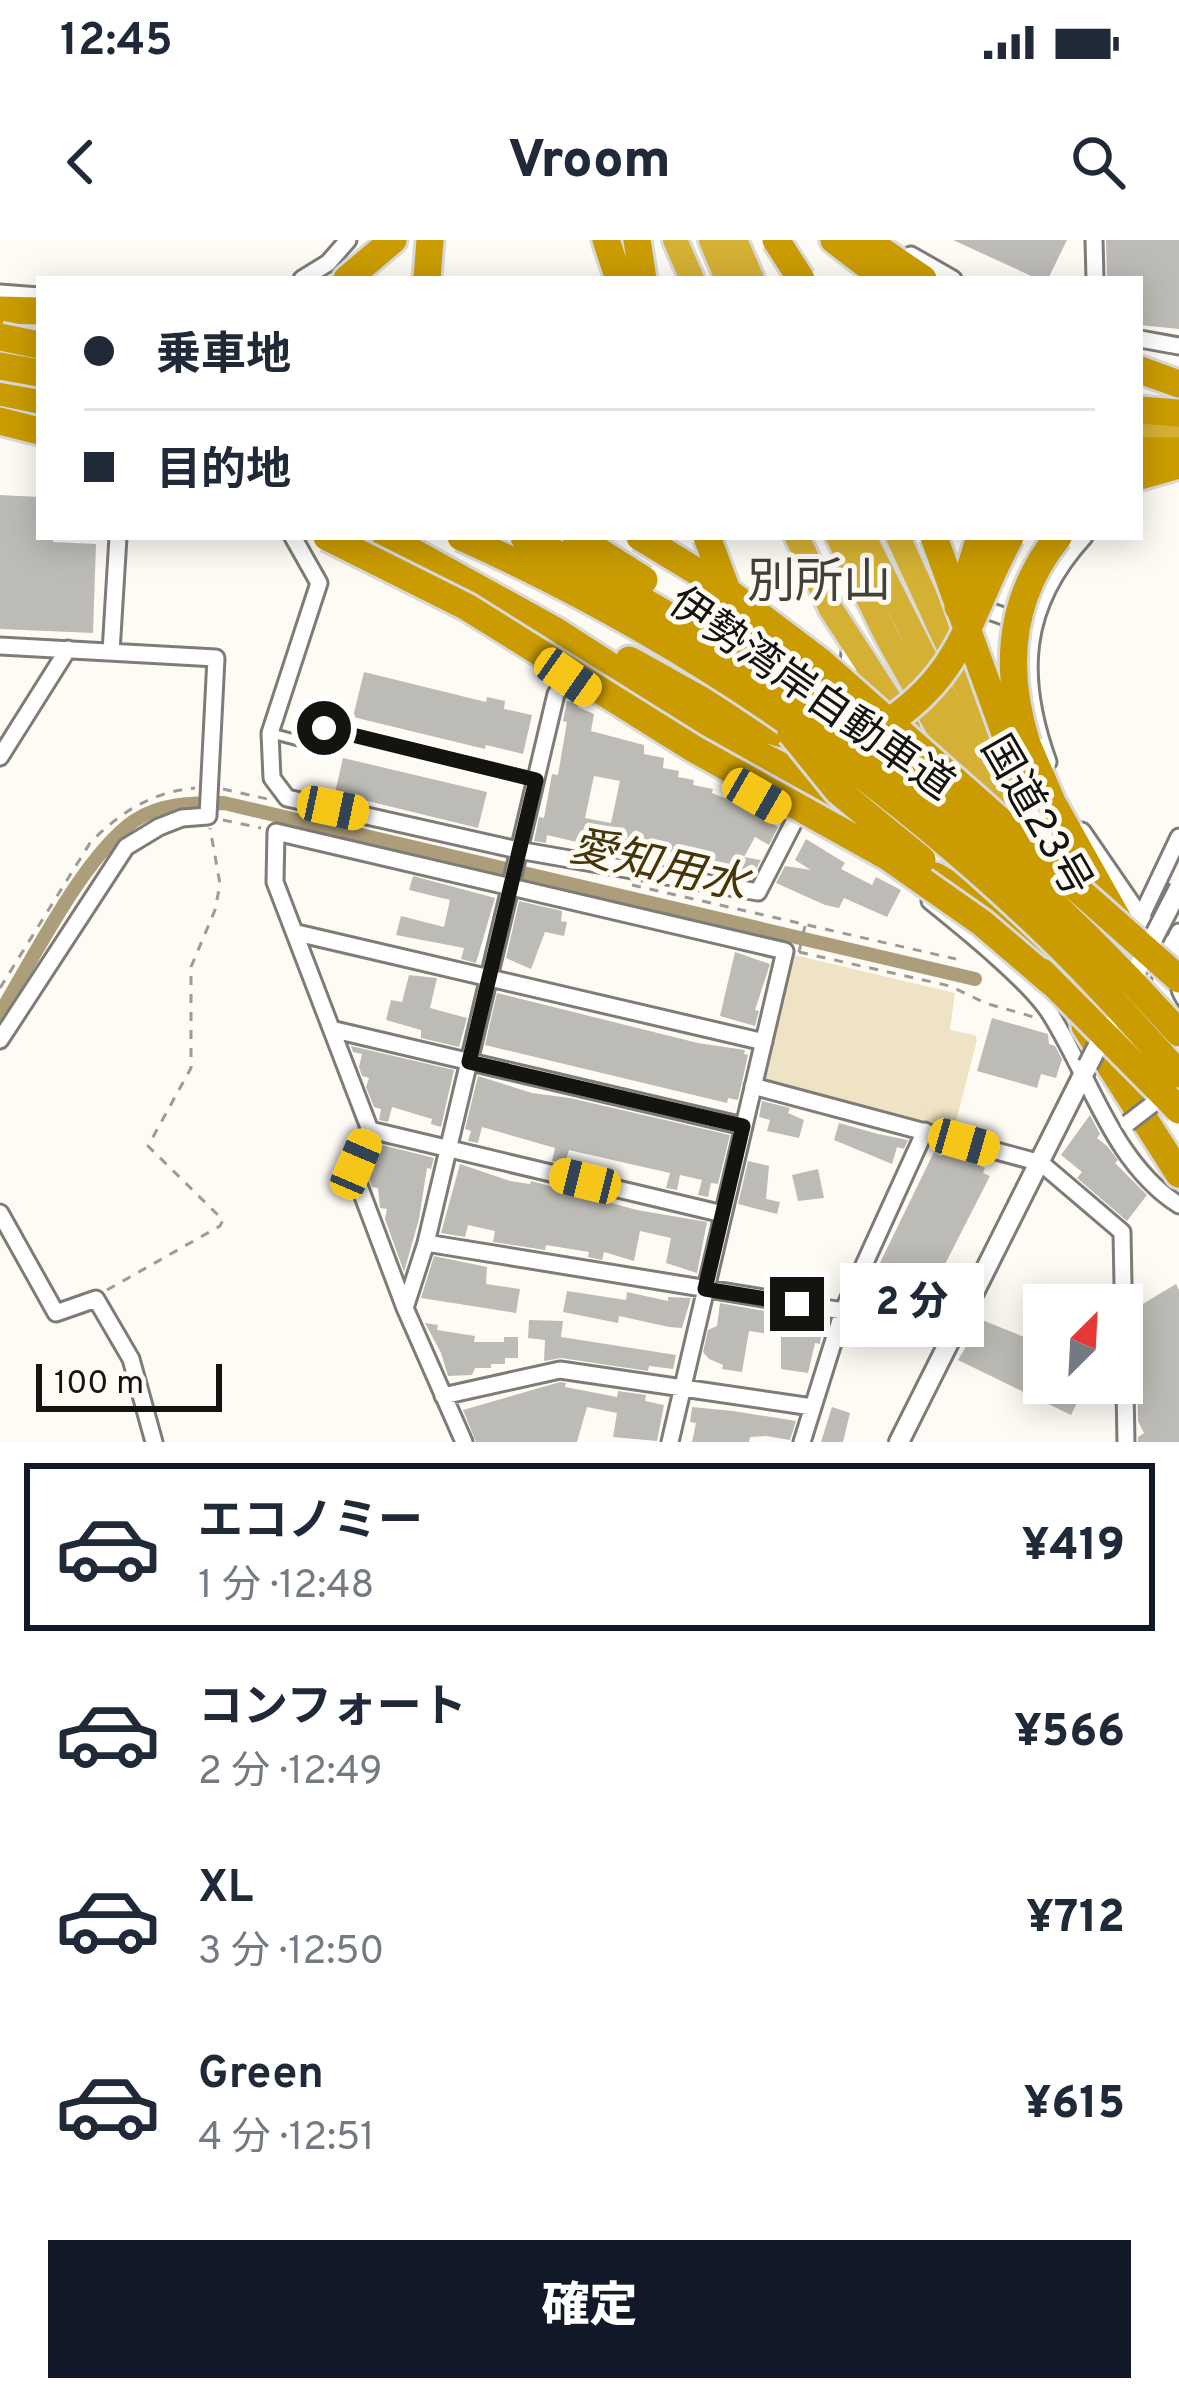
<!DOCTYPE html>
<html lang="ja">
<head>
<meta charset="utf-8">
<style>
	:root { --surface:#fff; --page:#f2f2f3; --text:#1f2937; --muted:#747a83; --line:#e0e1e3; --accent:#111827 }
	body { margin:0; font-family:Overpass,"Noto Sans JP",sans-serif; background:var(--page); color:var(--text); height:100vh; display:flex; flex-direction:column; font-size:45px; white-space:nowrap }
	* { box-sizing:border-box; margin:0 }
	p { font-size:39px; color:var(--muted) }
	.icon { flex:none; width:66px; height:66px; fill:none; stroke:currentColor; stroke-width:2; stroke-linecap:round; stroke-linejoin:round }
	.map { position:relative; height:1202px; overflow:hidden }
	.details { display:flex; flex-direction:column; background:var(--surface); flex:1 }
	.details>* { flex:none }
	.top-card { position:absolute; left:36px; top:36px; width:1107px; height:264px; border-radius:0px; box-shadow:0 6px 30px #0003; display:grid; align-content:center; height:264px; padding:0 48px; background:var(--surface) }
	.needle { width:78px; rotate:24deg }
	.controls { position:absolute; left:1023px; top:1044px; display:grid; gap:24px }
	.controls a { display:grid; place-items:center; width:120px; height:120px; border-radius:0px; background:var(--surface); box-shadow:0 6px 30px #0003; font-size:60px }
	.scale { position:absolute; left:36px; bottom:30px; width:186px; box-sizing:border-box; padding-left:12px; border:6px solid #131310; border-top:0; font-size:33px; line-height:42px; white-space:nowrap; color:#131310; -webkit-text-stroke:9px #fefbf5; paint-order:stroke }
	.end { position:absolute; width:54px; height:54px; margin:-27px; border:15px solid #131310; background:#fff; box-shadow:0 0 0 6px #fff }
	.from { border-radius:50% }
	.bubble { position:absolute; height:84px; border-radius:0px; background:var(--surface); box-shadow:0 6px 30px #0003; font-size:39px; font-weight:800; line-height:84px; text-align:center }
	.car { position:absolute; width:36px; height:72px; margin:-36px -18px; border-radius:15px; box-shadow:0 0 9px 3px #0007; background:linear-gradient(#f5c518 24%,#345 0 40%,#f5c518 0 76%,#345 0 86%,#f5c518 0) }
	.top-card b { display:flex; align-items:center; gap:42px; height:114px; font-size:45px }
	.top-card b+b { border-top:3px solid var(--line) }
	.top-card i { width:30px; height:30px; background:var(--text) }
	ul { padding:21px 0 0; list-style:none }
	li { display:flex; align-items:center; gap:36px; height:168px; margin:0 24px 18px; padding:0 24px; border:6px solid transparent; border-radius:0px }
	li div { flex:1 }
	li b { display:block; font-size:45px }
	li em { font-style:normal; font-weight:800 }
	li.current { border-color:var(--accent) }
	li>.icon { width:108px; height:108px; stroke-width:1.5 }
	.cta { display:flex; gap:24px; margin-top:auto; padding:24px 48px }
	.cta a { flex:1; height:138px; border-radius:0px; background:var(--accent); color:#fff; font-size:48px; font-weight:800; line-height:138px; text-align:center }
	.status { display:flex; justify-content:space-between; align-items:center; height:84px; padding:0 60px; background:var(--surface); direction:ltr }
	.status svg { height:33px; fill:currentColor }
	header { display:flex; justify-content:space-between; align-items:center; height:156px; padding:0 48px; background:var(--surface); font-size:54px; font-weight:800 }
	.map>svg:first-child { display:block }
</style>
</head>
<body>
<div class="status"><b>12:45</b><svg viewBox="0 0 49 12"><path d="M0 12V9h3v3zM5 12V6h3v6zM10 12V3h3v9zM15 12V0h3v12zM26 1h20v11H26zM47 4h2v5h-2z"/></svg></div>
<header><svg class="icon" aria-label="back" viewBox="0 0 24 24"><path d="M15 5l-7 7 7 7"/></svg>Vroom<svg class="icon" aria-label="search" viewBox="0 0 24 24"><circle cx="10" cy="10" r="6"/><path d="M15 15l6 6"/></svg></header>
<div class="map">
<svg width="1179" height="1202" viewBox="0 0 1179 1202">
	<rect width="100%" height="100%" fill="#fefbf5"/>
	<path fill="#efe3c6" d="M790,714L955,753L950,790L975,795L977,800L953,893L761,841Z"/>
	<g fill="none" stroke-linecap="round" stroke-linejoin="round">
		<path stroke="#ac9d7b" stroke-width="14" d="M0,773C34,718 83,617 134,581C161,563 193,563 224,563L975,739"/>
	</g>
	<path fill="#bdbbb5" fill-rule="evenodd" d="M953,0H1067L1048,39H1038Z
		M1106,0H1179V89L1140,85V39H1107Z
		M0,255L39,257V297H53V302L96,304L93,393L0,389Z
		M364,432L486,462L487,457L505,461L504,469L532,475L523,514L486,505L485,509L353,477Z
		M567,461L579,463L578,467L594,474L591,491L644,505V514L664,518L663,528L679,531L678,537L694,540L693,545L713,549L712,553L743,566L745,562L758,570L756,574L778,587L769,605L755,597L744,617L761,620L754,633L710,620L599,598L582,597L581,603L547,595L546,603L534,601L539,577L544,578L552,534L558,535L567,482L563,481ZM594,536L620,541L611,583L585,578Z
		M343,518L487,552L478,588L335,553Z
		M806,599L845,623L841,629L872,645L876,637L901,650L887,677L844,658L839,668L825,665L776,643L785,626L811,630L795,620Z
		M413,636L495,658L476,723L461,719L464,708L396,695L401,676L444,687L450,660L409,650Z
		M519,661L562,671L561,681L567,682L564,696L545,692L531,729L506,718Z
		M735,712L770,724L755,770L759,771L755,786L720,776Z
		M409,735L437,738L430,768L467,778L459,807L421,798V790L386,780L391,760L402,762Z
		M497,753L698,803L745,810L744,814L748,815L738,860L728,858L727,863L485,805Z
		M992,778L1048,794L1049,804L1055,806L1062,819L1056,838L1041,834L1037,848L977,831Z
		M351,806L454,830L441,887L431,884L432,879L392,867L388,882L379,880L381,869L374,867L366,847L369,838L362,836L359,827L362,814L353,812Z
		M478,836L532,853L570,858L730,895L718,944L711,943L708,957L698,955L702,940L680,935L677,950L666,948L670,933L639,926L569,910L565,924L552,921L555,908L482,887L478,903L468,901L471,891L465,889Z
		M762,861L790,868L788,873L804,880L799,898L767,891L770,880L759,877Z
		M1090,875L1100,894L1097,898L1108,907L1118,920L1115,923L1147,955L1127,981L1077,938L1082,932L1061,915Z
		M839,883L878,894L908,900L904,909L897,907L892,924L834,900Z
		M378,904L434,918L431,929L427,928L419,979L404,1032L385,979L387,969L380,968L378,948L372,947L368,935Z
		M945,910L985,928L983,933L990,936L939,1036L957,1046L925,1106L857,1070L934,912L941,916Z
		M748,921L769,926L766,959L780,962L777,974L738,964Z
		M460,924L510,941L530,944L531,941L637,970L707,982L697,1033L666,1023L671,998L640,991L634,1021L604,1012L602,1020L588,1017L589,1012L546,1005L545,1010L493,1002L495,991L468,985L465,997L441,993Z
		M818,929L824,958L798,961L792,935Z
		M434,1016L487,1027L486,1044L520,1049L516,1073L421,1058Z
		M1176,1044L1179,1050V1202H1138V1197L1144,1193L1138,1181L1136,1068Z
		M567,1051L626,1060L627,1052L668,1061V1057L691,1058L682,1088L669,1087L619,1076L618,1083L563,1072Z
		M720,1063L823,1082L820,1104L815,1103L808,1133L781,1129V1096L749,1091L742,1132L722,1129L723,1125L709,1119L703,1112L708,1090L717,1086Z
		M529,1080L563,1081L561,1097L676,1115L673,1129L649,1126L648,1131L561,1118L544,1121L545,1100L528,1098Z
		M982,1080L1044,1105V1143H1087L1071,1175L958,1120Z
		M425,1083L438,1085L437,1090L475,1096L474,1102H504V1097H518V1118H505V1124H491V1128H475L472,1135L448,1136L441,1113Z
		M560,1142L566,1143L565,1147L617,1157L618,1151L646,1155L645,1161L664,1165L657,1201L613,1197L617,1173L587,1167L577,1202H476L463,1170Z
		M692,1167L733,1171L796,1181L790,1200L766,1196L750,1197L749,1202H692L696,1183L690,1182Z
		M832,1167L850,1173L843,1202H821Z"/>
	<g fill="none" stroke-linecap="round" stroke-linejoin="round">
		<g stroke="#7e7c76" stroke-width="14">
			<path id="service" d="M270,493L319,506L324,488L534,539"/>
		</g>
		<g stroke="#7e7c76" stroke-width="21">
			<path id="minor" d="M1094,0L1095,39
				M911,15L953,39
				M302,39L328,23L348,0
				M0,53L39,56
				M1140,99L1179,106
				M293,297L319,343L270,493L272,538L287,558L518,610L758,652L798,574
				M972,365L1023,383
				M0,406L216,418L208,576L182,578L159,587L126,607L0,800
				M111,412L118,297
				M845,464L851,402
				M0,517L68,409
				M1048,522C1017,436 1021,366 1084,297
				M1082,591L1141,677L1179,721
				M930,661C961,686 1032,743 1051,775C1091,839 1113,923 1179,965
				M1141,677L1179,597
				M297,693L764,802
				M1171,771C1150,742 1165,719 1179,692
				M335,790L743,886
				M753,846L1041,923L1122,992L1126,1202
				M370,890L723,974
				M0,973L56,1073L96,1059L131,1119L154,1202
				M426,1003L843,1071
				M405,1068L426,1003L556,454L568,437
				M443,1156L560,1130L812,1167
				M464,1202L405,1068L355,935L370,890L275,642L276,592L785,711L670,1202
				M802,1202L843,1071L925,891"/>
		</g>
		<g stroke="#7e7c76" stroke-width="24">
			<path id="tertiary" d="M899,1202L1088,825"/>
		</g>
		<g stroke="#d9d9d9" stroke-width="30">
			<path id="trunk" d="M675,0L692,39
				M711,0L727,39
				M735,0L752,39
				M1140,192L1179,196
				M797,297L831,369L908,488
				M838,297L887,397L974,553
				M864,297L973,513L1079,682
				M898,297L1017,556"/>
		</g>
		<g stroke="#d9d9d9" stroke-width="33">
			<path id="motorway" d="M606,0L619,39
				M637,0L643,39
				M834,0L885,39
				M866,0L923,39
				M347,39L393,0
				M427,39L430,0
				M0,70L39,71
				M1140,130L1179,144
				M0,152L39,160
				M1140,170L1179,173
				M0,181L39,191
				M1140,211H1179
				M1140,236L1179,225
				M386,297L556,391L707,488L803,537L850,575
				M629,420C681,447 761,502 820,498C839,497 857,486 873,478
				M1027,504L1052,562L1119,681
				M935,636L990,668L1043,724
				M1085,786L1179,934"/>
		</g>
		<path stroke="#9d9b96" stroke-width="3" stroke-dasharray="9 9" stroke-linecap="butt" d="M223,549L272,560
			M223,580L261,588
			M632,645L956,719
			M799,712L950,746L985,763L1037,778
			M799,712L805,686
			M0,748L90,603C120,572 152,552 195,548
			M107,1050L220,986L223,980L148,906L191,828V727L215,670L220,644L210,588"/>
		<use href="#service" stroke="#fff" stroke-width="8"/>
		<use href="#minor" stroke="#fff" stroke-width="15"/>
		<use href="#tertiary" stroke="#fff" stroke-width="18"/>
		<use href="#trunk" stroke="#d4b034" stroke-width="24"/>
		<use href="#motorway" stroke="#ca9c02" stroke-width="27"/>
		<g stroke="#7e7c76" stroke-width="21" stroke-linecap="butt">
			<path id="minor-bridge" d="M1128,883L1167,853"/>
		</g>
		<g stroke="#7e7c76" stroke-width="24" stroke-linecap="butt">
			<path id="tertiary-bridge" d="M1126,751L1179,648
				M1088,825L1108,786"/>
		</g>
		<g stroke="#d9d9d9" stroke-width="33" stroke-linecap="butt">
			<path id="motorway-bridge" d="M776,0L801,39
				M0,97L39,105
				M0,126L39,133
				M327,297L467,367L694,509L888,617L982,683L1051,742
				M461,297C678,394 876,530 1048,695C1094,739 1136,787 1179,834
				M524,297C785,429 983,576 1179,793
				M576,297L644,340
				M640,297L719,345L821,422L1179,739
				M707,297L756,428
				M934,297L1017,527
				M958,367L980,297
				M881,487C965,434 967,377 1010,297
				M791,493L838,551L922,620
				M1027,504C1004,431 1008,359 1058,297
				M1042,732L1179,870"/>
		</g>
		<use href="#minor-bridge" stroke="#fff" stroke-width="15"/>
		<use href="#tertiary-bridge" stroke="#fff" stroke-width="18"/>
		<use href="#motorway-bridge" stroke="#ca9c02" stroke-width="27"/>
	</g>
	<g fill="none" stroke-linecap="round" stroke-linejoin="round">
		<path stroke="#131310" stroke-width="15" d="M324,488L536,540L469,822L743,886L705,1049L797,1064"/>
	</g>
	<g text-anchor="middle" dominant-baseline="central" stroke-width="10" stroke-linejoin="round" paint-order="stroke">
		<g font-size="42" fill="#131310" stroke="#fefbf5">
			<text transform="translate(810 456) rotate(35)">伊勢湾岸自動車道</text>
			<text transform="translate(1034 577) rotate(60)">国道23号</text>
		</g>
		<g font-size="45" font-style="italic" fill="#453507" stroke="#fefbf5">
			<text transform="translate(658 628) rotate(13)">愛知用水</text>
		</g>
		<g font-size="48" fill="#43403b" stroke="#fefbf5">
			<text x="819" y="345">別所山</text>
		</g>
	</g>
</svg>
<div class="controls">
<a><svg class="needle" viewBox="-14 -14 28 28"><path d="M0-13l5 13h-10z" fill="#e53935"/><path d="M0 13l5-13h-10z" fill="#747a83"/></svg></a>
</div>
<div class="scale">100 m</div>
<i class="end from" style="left:324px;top:488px"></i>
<i class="end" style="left:797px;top:1064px"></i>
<div class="bubble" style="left:840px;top:1023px;width:144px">2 分</div>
<i class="car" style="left:568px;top:437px;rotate:125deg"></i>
<i class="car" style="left:757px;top:556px;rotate:120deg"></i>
<i class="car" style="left:333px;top:568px;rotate:102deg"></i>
<i class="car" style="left:964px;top:902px;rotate:106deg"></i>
<i class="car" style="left:356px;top:924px;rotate:23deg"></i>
<i class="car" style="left:585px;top:941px;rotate:284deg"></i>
<div class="top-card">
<b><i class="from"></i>乗車地</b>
<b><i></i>目的地</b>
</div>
</div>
<section class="details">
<ul>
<li class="current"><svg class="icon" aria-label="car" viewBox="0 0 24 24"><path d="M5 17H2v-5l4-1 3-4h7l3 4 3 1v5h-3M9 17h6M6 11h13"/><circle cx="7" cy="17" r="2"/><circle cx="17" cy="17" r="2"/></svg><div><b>エコノミー</b><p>1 分 · 12:48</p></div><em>¥419</em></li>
<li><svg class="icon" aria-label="car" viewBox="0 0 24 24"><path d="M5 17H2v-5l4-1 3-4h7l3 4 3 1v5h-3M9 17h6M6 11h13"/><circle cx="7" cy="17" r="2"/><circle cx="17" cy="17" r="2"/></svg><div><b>コンフォート</b><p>2 分 · 12:49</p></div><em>¥566</em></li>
<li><svg class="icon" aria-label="car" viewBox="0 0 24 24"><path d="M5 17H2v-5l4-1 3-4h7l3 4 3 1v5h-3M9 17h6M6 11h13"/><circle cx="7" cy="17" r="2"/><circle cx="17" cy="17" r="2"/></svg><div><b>XL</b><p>3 分 · 12:50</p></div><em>¥712</em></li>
<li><svg class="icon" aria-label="car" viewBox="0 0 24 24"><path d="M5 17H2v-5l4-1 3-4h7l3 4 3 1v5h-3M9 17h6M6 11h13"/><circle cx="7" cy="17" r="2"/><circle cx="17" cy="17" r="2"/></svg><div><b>Green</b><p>4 分 · 12:51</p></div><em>¥615</em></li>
</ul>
<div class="cta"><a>確定</a></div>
</section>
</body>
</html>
